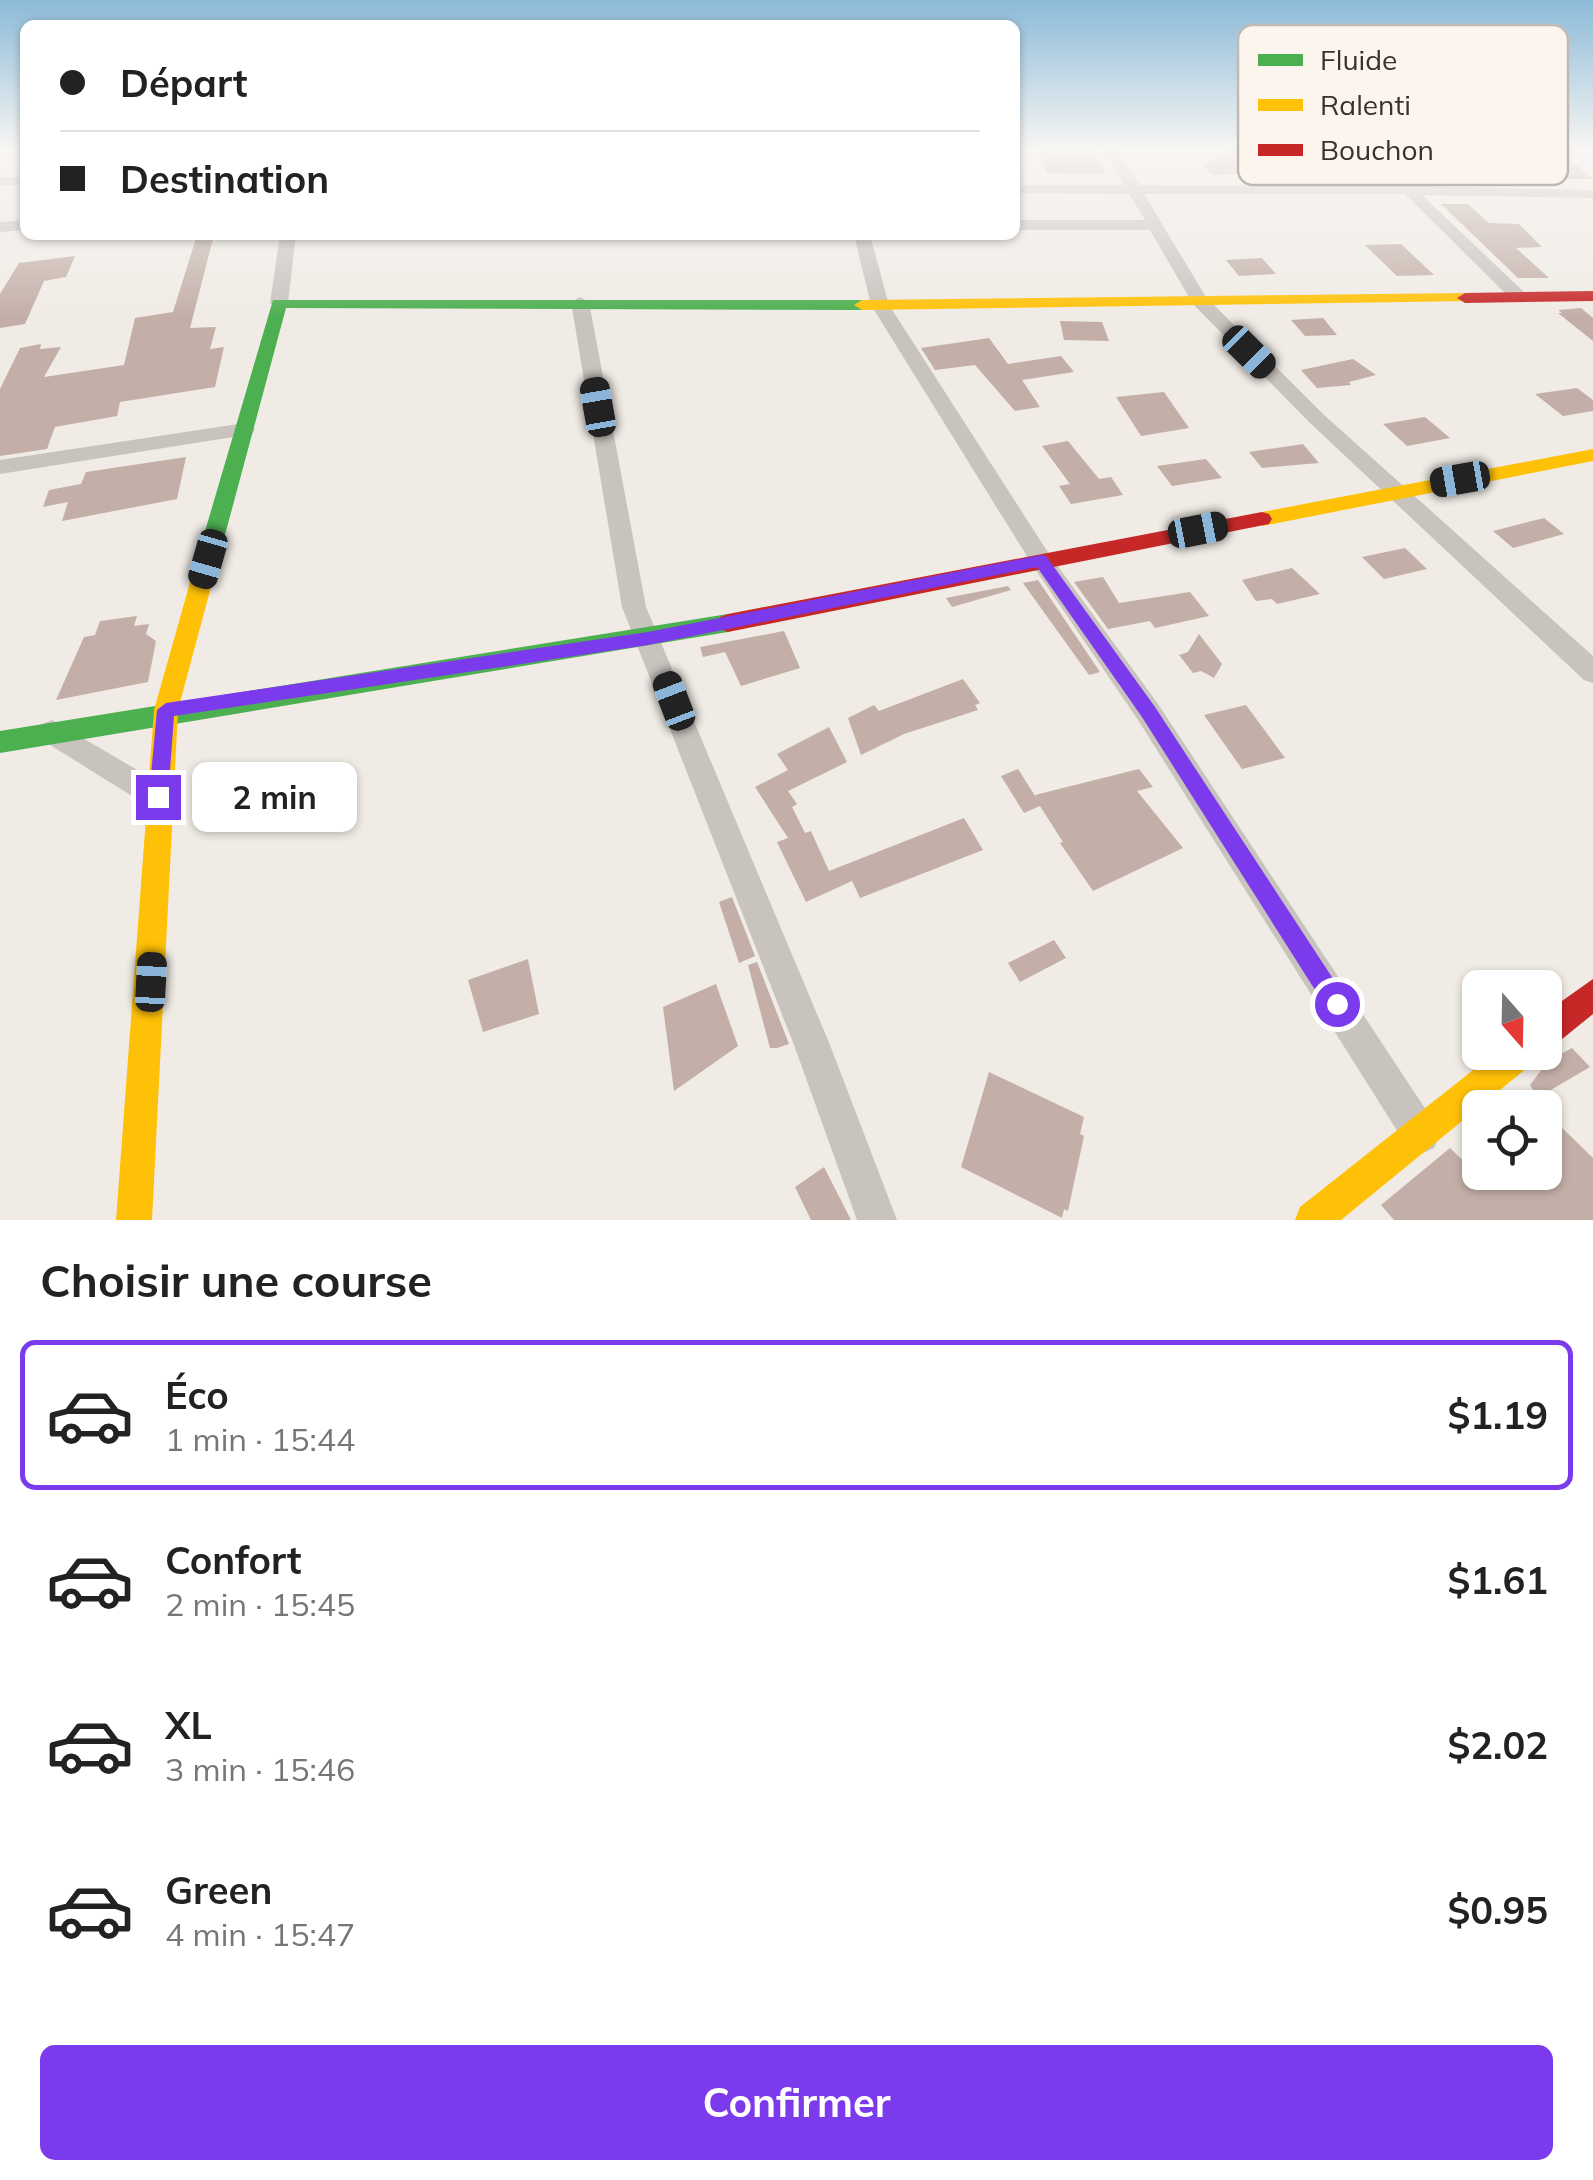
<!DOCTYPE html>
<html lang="fr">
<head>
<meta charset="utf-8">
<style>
	:root { --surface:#fff; --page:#f6f6f6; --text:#222; --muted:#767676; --line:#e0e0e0; --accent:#7c3aed }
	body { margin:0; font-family:Mulish,sans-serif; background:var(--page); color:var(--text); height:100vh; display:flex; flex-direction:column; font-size:38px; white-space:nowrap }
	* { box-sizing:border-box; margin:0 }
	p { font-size:32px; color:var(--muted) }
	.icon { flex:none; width:55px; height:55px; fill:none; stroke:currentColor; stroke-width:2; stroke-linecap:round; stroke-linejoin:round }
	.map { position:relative; height:1220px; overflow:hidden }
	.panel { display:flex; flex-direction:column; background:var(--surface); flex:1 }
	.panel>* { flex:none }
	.guide { position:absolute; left:20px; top:20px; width:1000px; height:220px; border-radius:15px; box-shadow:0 2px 8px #0004; display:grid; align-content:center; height:220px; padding:0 40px; background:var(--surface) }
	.needle { width:65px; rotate:160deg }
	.controls { position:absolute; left:1462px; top:970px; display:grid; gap:20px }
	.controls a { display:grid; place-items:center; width:100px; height:100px; border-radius:15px; background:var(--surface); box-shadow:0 2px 8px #0004; font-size:50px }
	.end { position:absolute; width:45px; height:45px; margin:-22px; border:12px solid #7c3aed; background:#fff; box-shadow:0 0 0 5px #fff }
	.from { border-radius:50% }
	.bubble { position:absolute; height:70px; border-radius:15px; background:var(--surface); box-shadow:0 2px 8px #0004; font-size:32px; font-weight:700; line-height:70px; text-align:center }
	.car { position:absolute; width:30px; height:60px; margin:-30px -15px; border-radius:12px; box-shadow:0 0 8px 2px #0007; background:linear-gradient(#222 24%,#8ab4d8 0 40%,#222 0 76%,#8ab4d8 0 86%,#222 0) }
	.guide b { display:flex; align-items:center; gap:35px; height:95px; font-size:38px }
	.guide b+b { border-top:2px solid var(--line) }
	.guide i { width:25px; height:25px; background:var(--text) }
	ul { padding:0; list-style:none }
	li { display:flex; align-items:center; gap:30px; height:150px; margin:0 20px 15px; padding:0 20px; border:5px solid transparent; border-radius:15px }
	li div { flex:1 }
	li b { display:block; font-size:38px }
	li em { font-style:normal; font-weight:700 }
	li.selected { border-color:var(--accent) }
	li>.icon { width:90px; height:90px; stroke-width:1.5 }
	h2 { padding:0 40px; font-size:45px; line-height:120px }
	.cta { display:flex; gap:20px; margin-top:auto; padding:20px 40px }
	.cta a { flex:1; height:115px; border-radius:15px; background:var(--accent); color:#fff; font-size:40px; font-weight:700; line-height:115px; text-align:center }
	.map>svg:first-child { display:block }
</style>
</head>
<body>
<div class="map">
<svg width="1593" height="1220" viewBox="0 0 1593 1220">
	<rect width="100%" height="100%" fill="#f0ebe5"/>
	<path fill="#c3afa7" d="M1039,148L1094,150L1106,174L1046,173Z
		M1236,148H1241L1265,174L1212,175L1203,165Z
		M1526,148H1556L1593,179H1563Z
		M1441,204H1468L1489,223L1519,224L1542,247L1516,248L1549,278H1518Z
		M197,235H214L190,328L216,327L210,349L224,347L215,387L120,402L117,416L55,427L47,449L0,456V389L20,348L41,344L40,349L61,347L44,377L124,365L135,318L173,312Z
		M1401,244L1434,275L1397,276L1365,245Z
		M75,256L66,277L44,281L25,324L0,328V294L19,263Z
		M1262,258L1276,274L1239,276L1226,260Z
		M1581,308L1593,318V341L1558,313H1562L1558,310Z
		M1323,318L1337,335L1305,336L1291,320Z
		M1060,321L1102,322L1109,341L1064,340Z
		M989,338L1008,364L1061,356L1074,372L1022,380L1040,407L1015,411L975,365L935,370L921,348Z
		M1353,359L1376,375L1349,382L1351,385L1317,388L1301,370Z
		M1577,388L1593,400V411L1563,416L1535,394Z
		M1164,392L1189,428L1141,436L1116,397Z
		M1425,417L1450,438L1407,446L1383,424Z
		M1068,441L1099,479L1111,477L1123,495L1071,504L1059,486L1070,484L1042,446Z
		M1303,444L1319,463L1262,468L1249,452Z
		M186,457L177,499L62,521L68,502L43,507L49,490L81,484L86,472Z
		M1206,459L1222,478L1172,486L1157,466Z
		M1544,518L1564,534L1513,548L1493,531Z
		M1405,548L1427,569L1384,579L1362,557Z
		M1292,568L1320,594L1277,604L1272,599L1256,601L1242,580Z
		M1103,577L1119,603L1190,592L1209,616L1155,628L1150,621L1108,629L1074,582Z
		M1038,580L1100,672L1089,675L1023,583Z
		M1008,586L1011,590L952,607L946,598Z
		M137,616L134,626L149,624L146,634L156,641L148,682L56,700L84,637L95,635L100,621Z
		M784,631L800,668L741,686L725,652L703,657L700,647Z
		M1199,634L1222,664L1214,678L1201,671L1193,673L1179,655L1188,652Z
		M963,679L980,703L975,705L978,710L904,734L861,755L848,718L874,705L879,711Z
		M1246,705L1285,758L1242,769L1204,715Z
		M829,727L847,762L788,791L797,804L792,807L805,833L811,831L829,871L964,818L983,850L860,898L852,881L806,902L777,842L788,838L755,787L788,770L777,754Z
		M1018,769L1037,799L1035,795L1139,769L1153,787L1137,791L1183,848L1093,891L1060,843L1063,842L1040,806L1024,813L1001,776Z
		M732,897L755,956L739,963L719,902Z
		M1054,940L1066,958L1020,982L1008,963Z
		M528,959L539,1014L483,1032L468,980Z
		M757,962L789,1044L777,1048H770L748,965Z
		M716,984L738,1046L674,1091L663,1007Z
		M1572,1048L1590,1067L1544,1094L1541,1090L1535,1093L1530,1085L1548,1061Z
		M989,1072L1084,1117L1080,1134L1084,1136L1068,1211L1064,1209L1062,1218L961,1167Z
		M1557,1123L1593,1158V1220H1394L1381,1205L1450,1148L1475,1172H1545V1136Z
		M824,1167L851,1220H811L795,1187Z"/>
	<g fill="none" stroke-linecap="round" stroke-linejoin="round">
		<path fill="#c9c3be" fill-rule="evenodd" d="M1103,148H1117L1139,185L1395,186L1355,148H1370L1413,186L1593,190V198L1422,195L1525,293V301H1513L1405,194H1144L1206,297L1323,414L1593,656V683L1584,680L1309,422L1193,304L1150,230H1015V220H1145L1129,194L1015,193V185H1124Z
			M0,177H25V185H0Z
			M25,220V230L0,232V222Z
			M280,235H296L288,303L279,308L270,303Z
			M854,235H870L889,305L1049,554L1158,704L1434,1122L1440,1135L1434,1148L1421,1154L1408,1148L1138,720L1033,566L871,305Z
			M580,297L589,302L646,607L830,1045L897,1220H857L794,1045L622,607L571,302Z
			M245,423L255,429L252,434L0,474V460Z
			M52,720L168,788L173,797L168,806L158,810L148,806L42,740L38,732L42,724Z"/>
		<path fill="#4caf50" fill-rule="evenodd" d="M273,300H862L870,305L862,310L286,308L215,572L204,580L193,572Z
			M728,614L736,617L739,623L736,629L728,632L0,753V731Z"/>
		<path fill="#ffc107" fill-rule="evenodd" d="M1465,293L1473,298L1471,301L862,310L854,305L862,300Z
			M1593,449V461L1262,526L1252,519L1262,512Z
			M204,564L215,572L178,710L152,1220H116L154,710L193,572Z
			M1496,1052H1538L1533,1063L1341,1220H1295L1300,1207Z"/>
		<path fill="#c62828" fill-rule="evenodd" d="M1593,291V301L1465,303L1457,298L1465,293Z
			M1262,512L1269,514L1272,519L1269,524L728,632L720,629L717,623L720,617L728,614Z
			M1593,979V1014L1556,1044L1545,1049V1013Z"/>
	</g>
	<linearGradient id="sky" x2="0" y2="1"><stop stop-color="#8bbad8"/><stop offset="0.47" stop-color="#f8f6f3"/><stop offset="1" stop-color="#f8f6f3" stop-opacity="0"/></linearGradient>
	<rect width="1593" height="318" fill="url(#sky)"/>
	<path fill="#7c3aed" d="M1041,555L1046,556L1155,707L1345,997L1349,1004L1345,1012L1337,1016L1329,1012L1142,717L1037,567L648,645L174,716L168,797L158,805L149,797L157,710L166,703L648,632Z"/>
	<rect x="1238" y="25" width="330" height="160" rx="15" fill="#fbf5ee" stroke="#c1bab4" stroke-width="2.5"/>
	<rect x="1258" y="54" width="45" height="12" fill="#4caf50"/>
	<rect x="1258" y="99" width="45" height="12" fill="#ffc107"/>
	<rect x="1258" y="144" width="45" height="12" fill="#c62828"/>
	<g font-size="28" fill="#3b302b">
		<text x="1320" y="70">Fluide</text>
		<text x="1320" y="115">Ralenti</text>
		<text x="1320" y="160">Bouchon</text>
	</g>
</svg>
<div class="controls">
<a><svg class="needle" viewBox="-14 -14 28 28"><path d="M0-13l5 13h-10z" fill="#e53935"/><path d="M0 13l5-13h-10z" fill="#767676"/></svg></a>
<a><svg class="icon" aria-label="locate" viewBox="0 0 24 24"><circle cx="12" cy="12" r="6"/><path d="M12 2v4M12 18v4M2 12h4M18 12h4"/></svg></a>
</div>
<i class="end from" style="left:1337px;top:1004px"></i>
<i class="end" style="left:158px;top:797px"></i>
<div class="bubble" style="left:192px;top:762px;width:165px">2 min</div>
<i class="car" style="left:1249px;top:352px;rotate:135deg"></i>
<i class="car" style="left:598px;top:407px;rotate:350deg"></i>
<i class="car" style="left:1460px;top:479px;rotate:260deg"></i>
<i class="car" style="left:1198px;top:530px;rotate:79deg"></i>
<i class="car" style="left:208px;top:559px;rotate:196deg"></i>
<i class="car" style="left:674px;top:701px;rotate:339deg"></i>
<i class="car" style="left:151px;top:982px;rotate:3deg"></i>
<div class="guide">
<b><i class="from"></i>Départ</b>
<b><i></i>Destination</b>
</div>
</div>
<section class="panel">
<h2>Choisir une course</h2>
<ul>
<li class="selected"><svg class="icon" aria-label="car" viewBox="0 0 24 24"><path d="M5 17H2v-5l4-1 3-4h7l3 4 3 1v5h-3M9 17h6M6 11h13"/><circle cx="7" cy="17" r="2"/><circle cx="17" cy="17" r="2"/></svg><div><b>Éco</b><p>1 min · 15:44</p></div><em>$1.19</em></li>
<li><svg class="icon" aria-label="car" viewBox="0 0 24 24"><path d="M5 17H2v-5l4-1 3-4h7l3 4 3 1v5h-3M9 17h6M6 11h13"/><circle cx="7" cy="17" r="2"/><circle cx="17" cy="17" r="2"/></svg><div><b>Confort</b><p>2 min · 15:45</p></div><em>$1.61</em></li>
<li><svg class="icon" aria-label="car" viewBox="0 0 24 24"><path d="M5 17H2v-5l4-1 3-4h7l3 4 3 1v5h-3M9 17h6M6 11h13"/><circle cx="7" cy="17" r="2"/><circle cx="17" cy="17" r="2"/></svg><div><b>XL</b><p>3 min · 15:46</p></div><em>$2.02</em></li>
<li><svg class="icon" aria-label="car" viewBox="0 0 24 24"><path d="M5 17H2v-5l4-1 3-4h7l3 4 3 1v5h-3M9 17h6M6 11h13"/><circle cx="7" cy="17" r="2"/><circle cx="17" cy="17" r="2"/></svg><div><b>Green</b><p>4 min · 15:47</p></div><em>$0.95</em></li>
</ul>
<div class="cta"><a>Confirmer</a></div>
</section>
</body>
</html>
